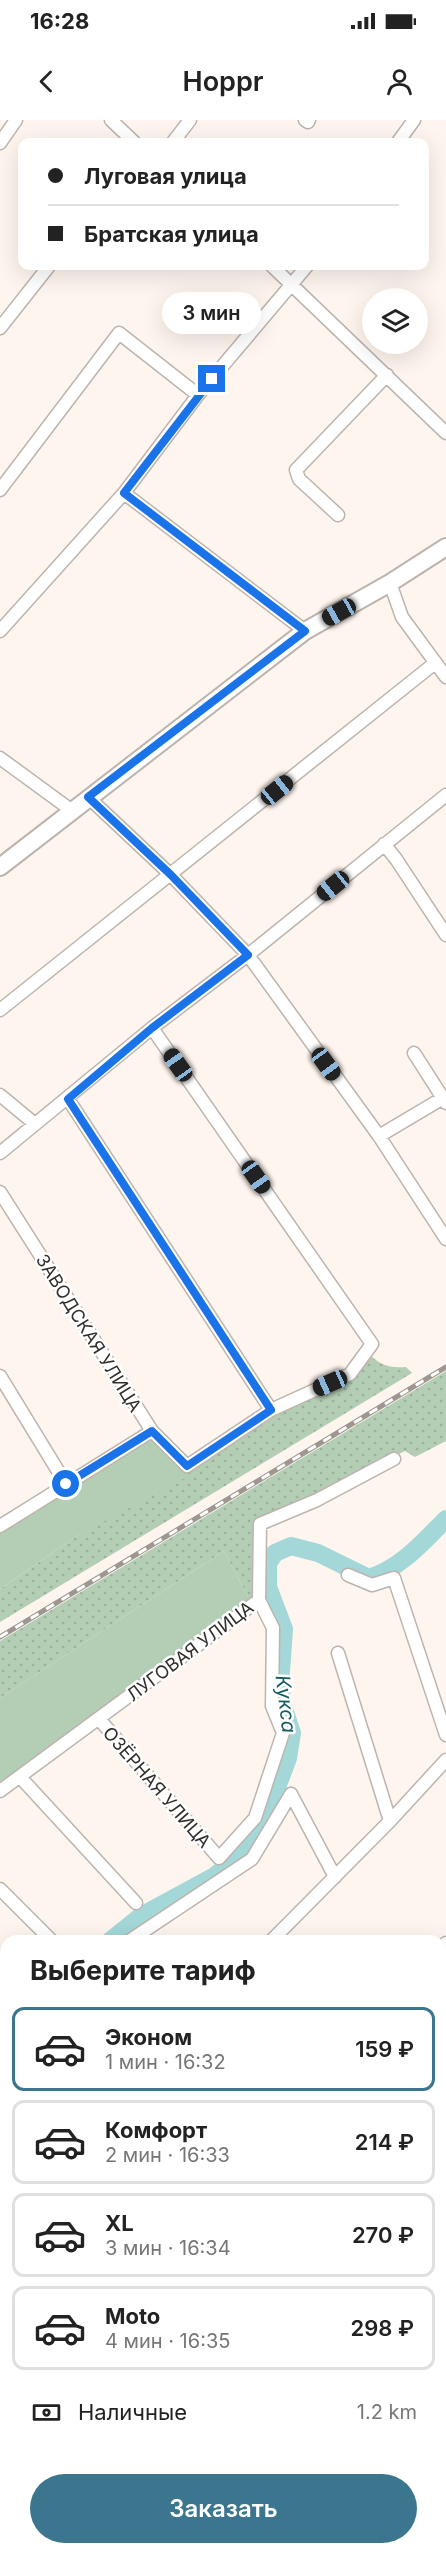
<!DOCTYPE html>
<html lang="ru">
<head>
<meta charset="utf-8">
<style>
	:root { --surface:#fff; --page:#f6f6f6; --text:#222; --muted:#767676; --line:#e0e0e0; --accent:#3c758e }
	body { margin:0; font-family:Inter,sans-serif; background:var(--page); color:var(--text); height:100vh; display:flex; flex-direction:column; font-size:22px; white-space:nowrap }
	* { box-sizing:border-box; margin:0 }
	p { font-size:20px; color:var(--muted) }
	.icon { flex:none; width:33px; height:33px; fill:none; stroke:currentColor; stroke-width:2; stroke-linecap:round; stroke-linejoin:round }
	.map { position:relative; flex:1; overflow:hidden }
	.sheet { position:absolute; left:0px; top:1815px; width:447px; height:620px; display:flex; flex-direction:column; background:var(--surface); border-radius:18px 18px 0 0; box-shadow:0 6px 24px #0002 }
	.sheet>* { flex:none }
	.guide { position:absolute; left:18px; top:18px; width:411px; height:132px; border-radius:12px; box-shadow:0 6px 24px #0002; display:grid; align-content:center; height:132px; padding:0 30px; background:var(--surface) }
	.controls { position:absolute; left:362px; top:168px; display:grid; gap:12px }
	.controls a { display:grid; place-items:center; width:66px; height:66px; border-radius:50%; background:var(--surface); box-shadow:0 6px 24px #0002; font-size:30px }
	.end { position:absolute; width:27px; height:27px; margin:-14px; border:8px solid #1a73e8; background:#fff; box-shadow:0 0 0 3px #fff }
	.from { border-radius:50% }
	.bubble { position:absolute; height:42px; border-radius:21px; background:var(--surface); box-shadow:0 6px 24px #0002; font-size:20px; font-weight:600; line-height:42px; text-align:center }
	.car { position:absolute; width:18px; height:36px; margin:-18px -9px; border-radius:8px; box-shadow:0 0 4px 2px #0007; background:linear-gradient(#222 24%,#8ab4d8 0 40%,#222 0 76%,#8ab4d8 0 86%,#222 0) }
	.guide b { display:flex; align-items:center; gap:21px; height:57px; font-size:22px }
	.guide b+b { border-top:2px solid var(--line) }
	.guide i { width:15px; height:15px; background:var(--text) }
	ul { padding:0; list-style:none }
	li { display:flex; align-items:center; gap:18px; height:84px; margin:0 12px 9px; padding:0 18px; border:3px solid var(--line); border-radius:12px }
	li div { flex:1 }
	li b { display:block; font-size:22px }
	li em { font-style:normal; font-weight:600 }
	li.on { border-color:var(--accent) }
	li>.icon { width:54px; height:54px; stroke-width:1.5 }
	h2 { padding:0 30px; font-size:27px; line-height:72px }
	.pay { display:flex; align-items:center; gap:15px; height:66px; padding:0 30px; font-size:22px }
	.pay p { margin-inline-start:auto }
	.button { display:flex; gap:12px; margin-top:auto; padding:12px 30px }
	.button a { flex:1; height:69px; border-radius:36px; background:var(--accent); color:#fff; font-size:24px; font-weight:600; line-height:69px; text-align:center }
	.status { display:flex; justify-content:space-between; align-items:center; height:42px; padding:0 30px; background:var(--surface); direction:ltr }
	.status svg { height:16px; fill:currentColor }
	header { display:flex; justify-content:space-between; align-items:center; height:78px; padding:0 30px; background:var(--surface); font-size:27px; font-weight:600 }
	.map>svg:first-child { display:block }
</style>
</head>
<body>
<div class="status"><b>16:28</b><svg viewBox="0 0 49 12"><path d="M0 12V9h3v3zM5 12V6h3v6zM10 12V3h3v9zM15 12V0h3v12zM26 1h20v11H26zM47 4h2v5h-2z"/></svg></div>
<header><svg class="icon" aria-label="back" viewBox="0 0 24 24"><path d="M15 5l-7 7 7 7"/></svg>Hoppr<svg class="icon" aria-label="person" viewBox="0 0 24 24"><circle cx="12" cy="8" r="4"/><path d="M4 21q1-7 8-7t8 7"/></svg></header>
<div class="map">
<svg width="446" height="2434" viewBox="0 0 446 2434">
	<defs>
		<pattern id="grass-dots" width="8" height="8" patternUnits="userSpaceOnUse" patternTransform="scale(1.5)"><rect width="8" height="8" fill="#b3ceb4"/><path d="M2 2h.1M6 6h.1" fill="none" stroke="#9ab19b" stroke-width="1.8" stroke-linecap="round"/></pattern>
	</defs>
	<rect width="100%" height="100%" fill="#fef5ee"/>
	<path fill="url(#grass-dots)" d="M370,1235C382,1246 390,1248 406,1247L412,1253L0,1502V1469L77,1416L273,1293L344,1263L360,1249Z
		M446,1251V1321L415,1337L405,1331L261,1402L254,1478L250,1481L224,1431L0,1578V1521Z"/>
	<path fill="#b3ceb4" d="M151,1316L189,1356L77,1416L0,1469V1411Z
		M224,1431L250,1481L39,1636L0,1662V1578Z"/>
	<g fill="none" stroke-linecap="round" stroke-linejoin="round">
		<path stroke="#a3d7d8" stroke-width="18" d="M110,1821L141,1796L213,1757L249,1729L269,1689L288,1638L292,1613L283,1586L280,1565L284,1509L268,1467V1443L275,1433L291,1426L318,1433L369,1458C402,1447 422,1423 446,1399
			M0,1886L6,1879"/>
		<g stroke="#bdb4ae" stroke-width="15">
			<path id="street" d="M111,0L134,22
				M305,0L308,2L309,0
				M173,22L190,0
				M398,22L414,0
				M0,23L16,0
				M272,146L446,313
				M0,208L49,146
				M0,370L119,213L198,275
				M124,373L305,511
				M338,395L299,359L296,350L387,255
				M390,463L402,497L446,557
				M0,511L124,373L198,275L307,146
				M0,638L71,690
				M88,677L171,755L248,835L379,1016L446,1119
				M384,724L396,739L446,815
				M0,890L435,543
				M414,933L446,983
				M0,975L35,1004
				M68,979L271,1290
				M379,1016L443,978
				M0,1033L152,908L248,835L446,675
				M0,1072L152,1311L187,1346L271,1290L350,1254L372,1224L152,908
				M0,1256L66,1364
				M0,1406L152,1311
				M348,1455L372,1465L394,1458L446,1615
				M338,1533L390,1701
				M99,1599L219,1738L255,1698L283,1613L272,1586L273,1508L259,1480
				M20,1657L136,1783
				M0,1671L259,1480L260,1404L317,1380L394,1339
				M291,1674L335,1757
				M0,1769L51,1820
				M129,1821L252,1739L291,1674
				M271,1821L390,1701L446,1640
				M441,1828L446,1823
				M0,1907L6,1899
				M441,1954L446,1949
				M441,2088L446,2083
				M0,2091L6,2085
				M441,2219L446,2214
				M441,2341L446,2336"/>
		</g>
		<g stroke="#bdb4ae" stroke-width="20">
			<path id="secondary" d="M0,747L305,511L390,463L446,427
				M0,2180L6,2184
				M340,2428L347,2434"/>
		</g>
		<use href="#street" stroke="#fff" stroke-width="12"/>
		<use href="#secondary" stroke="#fff" stroke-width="16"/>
		<g stroke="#9d9691" stroke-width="5">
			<path id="rail" d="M0,1517L446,1247"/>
		</g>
		<use href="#rail" stroke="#fff" stroke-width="3" stroke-dasharray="9" stroke-linecap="butt"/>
	</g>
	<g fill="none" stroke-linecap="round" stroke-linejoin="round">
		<path stroke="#1a73e8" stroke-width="8" d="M66,1364L152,1311L187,1346L271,1290L68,979L152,908L248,835L171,755L88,677L305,511L124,373L212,259"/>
	</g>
	<g text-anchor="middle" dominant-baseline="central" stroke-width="5" stroke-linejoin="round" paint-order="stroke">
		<g font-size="18" fill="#302d2a" stroke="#fff">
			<text transform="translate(89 1213) rotate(58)">ЗАВОДСКАЯ УЛИЦА</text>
			<text transform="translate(190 1531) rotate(-37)">ЛУГОВАЯ УЛИЦА</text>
			<text transform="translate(157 1667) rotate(49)">ОЗЁРНАЯ УЛИЦА</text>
		</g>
		<g font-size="20" font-style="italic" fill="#175d5f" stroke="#fff">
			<text transform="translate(286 1584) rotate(83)">Кукса</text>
		</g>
	</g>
</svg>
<div class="controls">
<a><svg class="icon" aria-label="layers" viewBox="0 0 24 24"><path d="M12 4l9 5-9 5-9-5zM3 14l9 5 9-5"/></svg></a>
</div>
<i class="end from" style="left:66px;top:1364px"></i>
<i class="end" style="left:212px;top:259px"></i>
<div class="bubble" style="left:162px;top:172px;width:99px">3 мин</div>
<i class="car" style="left:339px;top:492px;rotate:241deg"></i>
<i class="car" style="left:277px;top:670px;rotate:51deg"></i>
<i class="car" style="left:333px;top:766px;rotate:231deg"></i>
<i class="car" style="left:326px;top:944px;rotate:144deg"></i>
<i class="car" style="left:178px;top:945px;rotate:325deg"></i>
<i class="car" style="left:256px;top:1057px;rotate:145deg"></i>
<i class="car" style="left:330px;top:1263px;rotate:246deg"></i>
<div class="guide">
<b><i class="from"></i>Луговая улица</b>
<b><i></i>Братская улица</b>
</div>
<section class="sheet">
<h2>Выберите тариф</h2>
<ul>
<li class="on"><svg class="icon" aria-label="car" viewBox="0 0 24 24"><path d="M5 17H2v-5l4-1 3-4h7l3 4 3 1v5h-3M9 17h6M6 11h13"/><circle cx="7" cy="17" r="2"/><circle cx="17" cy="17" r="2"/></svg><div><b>Эконом</b><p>1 мин · 16:32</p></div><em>159 ₽</em></li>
<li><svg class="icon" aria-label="car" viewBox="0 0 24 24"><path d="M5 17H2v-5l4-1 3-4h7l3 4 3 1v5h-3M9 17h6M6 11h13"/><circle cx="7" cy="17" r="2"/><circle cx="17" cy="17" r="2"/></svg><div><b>Комфорт</b><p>2 мин · 16:33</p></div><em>214 ₽</em></li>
<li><svg class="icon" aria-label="car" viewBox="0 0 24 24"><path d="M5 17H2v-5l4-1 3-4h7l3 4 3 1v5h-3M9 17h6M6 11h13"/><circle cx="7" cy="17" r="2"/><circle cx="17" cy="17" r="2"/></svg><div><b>XL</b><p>3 мин · 16:34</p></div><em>270 ₽</em></li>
<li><svg class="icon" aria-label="car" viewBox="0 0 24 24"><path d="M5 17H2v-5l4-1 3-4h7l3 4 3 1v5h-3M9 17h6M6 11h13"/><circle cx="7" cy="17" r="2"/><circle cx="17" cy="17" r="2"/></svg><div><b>Moto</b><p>4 мин · 16:35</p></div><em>298 ₽</em></li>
</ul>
<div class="pay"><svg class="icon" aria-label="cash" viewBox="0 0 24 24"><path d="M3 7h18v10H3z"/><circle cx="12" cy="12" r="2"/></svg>Наличные<p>1.2 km</p></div>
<div class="button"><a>Заказать</a></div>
</section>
</div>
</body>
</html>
